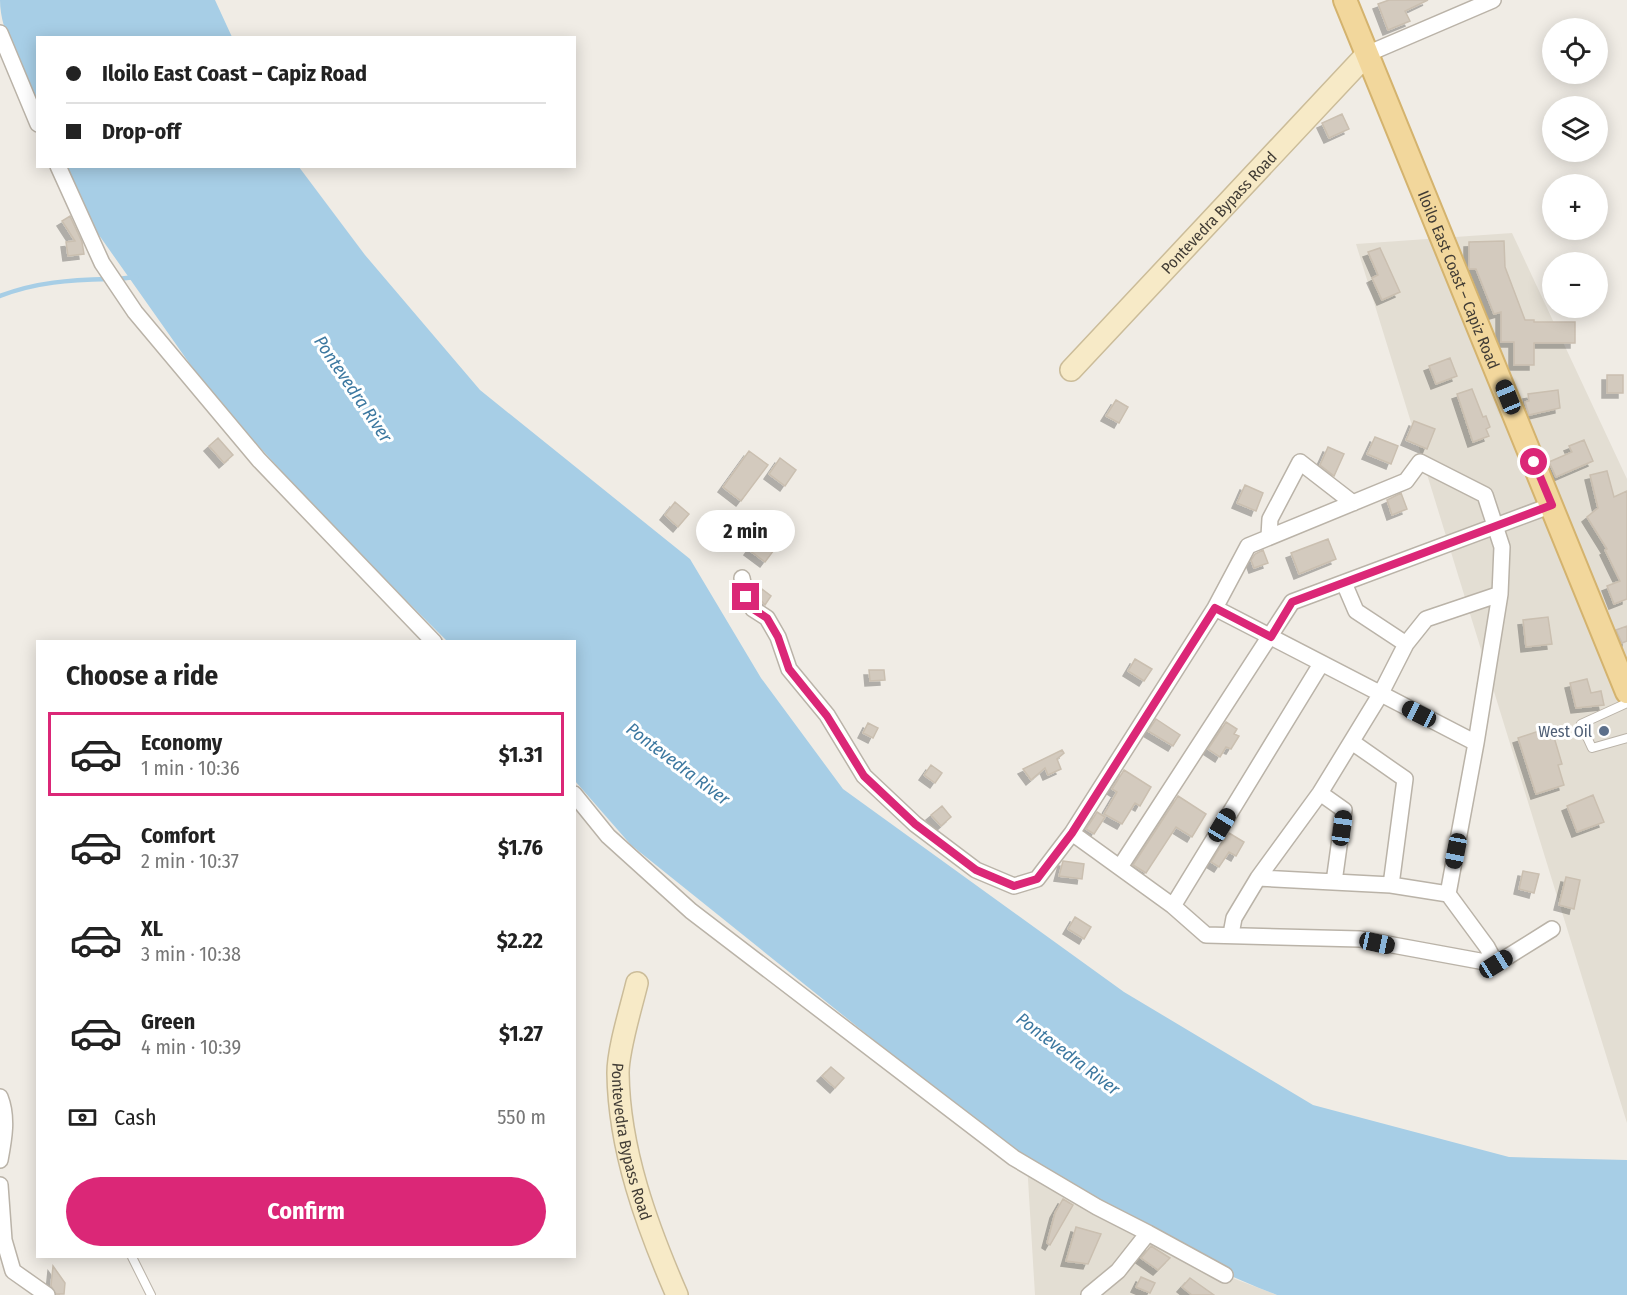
<!DOCTYPE html>
<html lang="en">
<head>
<meta charset="utf-8">
<style>
	:root { --surface:#fff; --page:#f6f6f6; --text:#222; --muted:#767676; --line:#e0e0e0; --accent:#db2777 }
	body { margin:0; font-family:"Fira Sans Condensed",sans-serif; background:var(--page); color:var(--text); height:100vh; display:flex; flex-direction:column; font-size:22px; white-space:nowrap }
	* { box-sizing:border-box; margin:0 }
	p { font-size:20px; color:var(--muted) }
	.icon { flex:none; width:33px; height:33px; fill:none; stroke:currentColor; stroke-width:2; stroke-linecap:round; stroke-linejoin:round }
	.map { position:relative; flex:1; overflow:hidden }
	.drawer { position:absolute; left:36px; top:640px; width:540px; height:618px; display:flex; flex-direction:column; background:var(--surface); border-radius:0px; box-shadow:0 3px 15px #0003 }
	.drawer>* { flex:none }
	.guide { position:absolute; left:36px; top:36px; width:540px; height:132px; border-radius:0px; box-shadow:0 3px 15px #0003; display:grid; align-content:center; height:132px; padding:0 30px; background:var(--surface) }
	.controls { position:absolute; left:1542px; top:18px; display:grid; gap:12px }
	.controls a { display:grid; place-items:center; width:66px; height:66px; border-radius:50%; background:var(--surface); box-shadow:0 3px 15px #0003; font-size:30px }
	.end { position:absolute; width:27px; height:27px; margin:-14px; border:8px solid #db2777; background:#fff; box-shadow:0 0 0 3px #fff }
	.from { border-radius:50% }
	.bubble { position:absolute; height:42px; border-radius:21px; background:var(--surface); box-shadow:0 3px 15px #0003; font-size:20px; font-weight:700; line-height:42px; text-align:center }
	.car { position:absolute; width:18px; height:36px; margin:-18px -9px; border-radius:8px; box-shadow:0 0 4px 2px #0007; background:linear-gradient(#222 24%,#8ab4d8 0 40%,#222 0 76%,#8ab4d8 0 86%,#222 0) }
	.guide b { display:flex; align-items:center; gap:21px; height:57px; font-size:22px }
	.guide b+b { border-top:2px solid var(--line) }
	.guide i { width:15px; height:15px; background:var(--text) }
	ul { padding:0; list-style:none }
	li { display:flex; align-items:center; gap:18px; height:84px; margin:0 12px 9px; padding:0 18px; border:3px solid transparent; border-radius:0px }
	li div { flex:1 }
	li b { display:block; font-size:22px }
	li em { font-style:normal; font-weight:700 }
	li.on { border-color:var(--accent) }
	li>.icon { width:54px; height:54px; stroke-width:1.5 }
	h2 { padding:0 30px; font-size:27px; line-height:72px }
	.pay { display:flex; align-items:center; gap:15px; height:66px; padding:0 30px; font-size:22px }
	.pay p { margin-inline-start:auto }
	.button { display:flex; gap:12px; margin-top:auto; padding:12px 30px }
	.button a { flex:1; height:69px; border-radius:36px; background:var(--accent); color:#fff; font-size:24px; font-weight:700; line-height:69px; text-align:center }
	.map>svg:first-child { display:block }
</style>
</head>
<body>
<div class="map">
<svg width="1627" height="1295" viewBox="0 0 1627 1295">
	<defs>
		<filter id="shadow"><feDropShadow dx="-5" dy="5" stdDeviation="0" flood-color="#0004"/></filter>
	</defs>
	<rect width="100%" height="100%" fill="#f0ece5"/>
	<path fill="#e3ded3" d="M1512,233L1627,479V1123L1356,244Z
		M1027,1163L1082,1196L1235,1279L1277,1295H1035Z"/>
	<path fill="#a7cee6" d="M0,0H215L232,37L38,38L37,102C24,72 0,34 0,0Z
		M66,167H299L365,255L480,390L690,559L761,678L843,789L1124,992L1313,1105L1509,1157L1627,1160V1295H1277C1190,1262 1107,1211 1027,1163L631,845L575,781L574,642H448L340,535L211,394L94,228Z"/>
	<g fill="none" stroke-linecap="round" stroke-linejoin="round">
		<path stroke="#a7cee6" stroke-width="4.5" d="M117,279L136,277
			M0,296C36,282 70,280 109,279"/>
	</g>
	<path fill="#d3cabe" stroke="#cabfb0" stroke-width="1.5" filter="url(#shadow)" d="M1389,0H1428L1405,11L1410,21L1388,30L1378,4Z
		M1342,114L1349,129L1329,138L1322,123Z
		M70,216L82,242L84,254L68,256L66,242L75,241L62,221Z
		M1504,241L1505,267L1525,320H1534V322H1575V343H1534V365H1514V342H1501V312L1494,314L1476,269H1469V242Z
		M1380,248L1400,292L1382,300L1372,278L1378,275L1368,252Z
		M1450,358L1457,376L1436,384L1429,366Z
		M1607,375H1623V393H1607Z
		M1472,389L1483,417L1486,416L1490,427L1486,429L1489,436L1473,442L1457,394Z
		M1558,390L1560,408L1529,415L1525,402L1529,401L1528,394Z
		M1116,400L1128,407L1119,423L1106,416Z
		M1414,421L1435,429L1427,449L1406,440Z
		M1375,437L1398,446L1391,464L1367,454Z
		M218,438L233,455L224,463L209,446Z
		M1584,440L1593,461L1556,477L1549,462L1572,452L1569,446Z
		M1328,447L1344,454L1334,476L1320,465Z
		M749,451L768,465L741,501L723,487Z
		M780,458L796,470L785,486L769,474Z
		M1607,471L1614,497L1627,491V599L1614,604L1607,586L1620,581L1605,550L1607,549L1587,517L1598,508L1590,475Z
		M1245,485L1263,493L1256,511L1237,503Z
		M1401,493L1407,509L1392,515L1387,500Z
		M675,502L689,514L678,527L665,515Z
		M758,538L774,550L765,562L749,550Z
		M1328,539L1336,559L1299,574L1291,553Z
		M1263,550L1268,563L1254,568L1251,560L1255,554Z
		M762,589L771,596L765,605L757,596Z
		M1548,617L1552,644L1526,647L1523,620Z
		M1627,626V641L1622,643L1616,630Z
		M1135,659L1152,669L1144,681L1128,671Z
		M869,670H884L885,680L870,681Z
		M1587,679L1591,693L1601,691L1604,705L1576,708L1570,683Z
		M1156,719L1180,735L1173,746L1148,731Z
		M1226,722L1237,729L1234,734L1239,736L1231,749L1226,747L1220,757L1208,749Z
		M868,723L878,728L873,738L863,733Z
		M1551,727L1562,764L1558,765L1564,785L1536,794L1518,738Z
		M1062,750L1064,753L1057,759L1061,769L1048,775L1045,768L1031,780L1023,769Z
		M931,765L942,773L935,783L924,775Z
		M1124,770L1151,787L1140,806L1135,803L1122,824L1104,814L1117,792L1112,789Z
		M1593,795L1604,822L1577,832L1567,806Z
		M1178,796L1206,814L1192,837L1176,827L1146,873L1133,865Z
		M942,806L951,817L941,826L931,815Z
		M1097,812L1105,817L1094,834L1086,829Z
		M1229,833L1244,842L1236,856L1229,852L1219,867L1211,862Z
		M1063,861L1084,864L1082,879L1059,876Z
		M1523,871L1539,874L1534,893L1519,889Z
		M1566,877L1580,880L1574,909L1559,905Z
		M1075,917L1091,927L1084,939L1068,929Z
		M831,1067L844,1078L835,1088L822,1076Z
		M1063,1199L1073,1205L1050,1245L1047,1243L1055,1213Z
		M1076,1227L1101,1234L1088,1264L1066,1261Z
		M1151,1246L1170,1258L1158,1270L1141,1258Z
		M53,1266L65,1283L64,1294H56L51,1286Z
		M1141,1277L1155,1283L1150,1293L1136,1287Z
		M1190,1278L1214,1295H1192L1182,1287Z"/>
	<g fill="none" stroke-linecap="round" stroke-linejoin="round">
		<g stroke="#bab3a8" stroke-width="10">
			<path id="service" d="M1627,703L1581,724L1592,748L1627,738
				M132,1257L151,1295"/>
		</g>
		<g stroke="#bab3a8" stroke-width="18">
			<path id="minor" d="M0,33L38,124
				M1367,54L1493,0
				M58,166L102,263L135,312L259,460L434,642
				M1269,536L1270,519L1300,462L1353,503
				M742,578L746,597L753,609L767,618L778,637L789,669L827,715L864,776L915,824L976,870L1014,886L1037,879L1072,833
				M1344,583L1356,611L1406,644
				M1215,608L1476,743
				M1352,742L1405,779L1391,885
				M1320,793L1344,810L1334,882
				M574,794L608,836L691,911L1014,1158L1097,1207L1148,1233L1118,1271L1089,1295
				M1120,867L1292,602L1552,505
				M1258,878L1391,885L1448,894L1487,947L1496,964
				M1448,894L1476,743L1500,594
				M1173,906L1206,935L1360,939L1496,964L1552,929
				M1231,934L1234,918L1258,878L1320,793L1380,695L1406,644L1426,619L1500,594L1502,547L1485,495L1420,462L1406,481L1248,546L1215,608L1072,833L1173,906L1321,664
				M0,1097C8,1117 4,1139 0,1160
				M0,1185L4,1240L13,1271L47,1295
				M1148,1233L1225,1275"/>
		</g>
		<g stroke="#cbbc99" stroke-width="24">
			<g id="secondary">
				<path id="s1" d="M1071,370L1367,54"/>
				<path id="s2" d="M637,983C631,1008 618,1049 618,1073C619,1150 647,1226 677,1295"/>
			</g>
		</g>
		<g stroke="#d4b36e" stroke-width="26">
			<g id="primary">
				<path id="s3" d="M1345,0L1627,692"/>
			</g>
		</g>
		<use href="#service" stroke="#fff" stroke-width="8"/>
		<use href="#minor" stroke="#fff" stroke-width="15"/>
		<use href="#secondary" stroke="#f7eac7" stroke-width="21"/>
		<use href="#primary" stroke="#f2d79c" stroke-width="22"/>
	</g>
	<g fill="none" stroke-linecap="round" stroke-linejoin="round">
		<path stroke="#db2777" stroke-width="8" d="M746,597L753,609L767,618L778,637L789,669L827,716L864,776L915,824L976,870L1014,886L1037,879L1072,833L1215,608L1271,637L1292,602L1552,505L1534,462"/>
	</g>
	<circle fill="#5c6f8a" stroke="#fff" stroke-width="2" cx="1604" cy="731" r="6"/>
	<g text-anchor="middle" dominant-baseline="central" stroke-width="6" stroke-linejoin="round" paint-order="stroke">
		<g font-size="16" fill="#413c35" stroke="#fff">
			<text stroke="none"><textPath href="#s1" startOffset="216">Pontevedra Bypass Road</textPath></text>
			<text stroke="none"><textPath href="#s3" startOffset="302">Iloilo East Coast – Capiz Road</textPath></text>
			<text stroke="none"><textPath href="#s2" startOffset="162">Pontevedra Bypass Road</textPath></text>
		</g>
		<g font-size="16" fill="#4e5e75" stroke="#fff" text-anchor="end">
			<text x="1592" y="731">West Oil</text>
		</g>
		<g font-size="18" font-style="italic" fill="#3c78a0" stroke="#fff">
			<text transform="translate(353 389) rotate(56)">Pontevedra River</text>
			<text transform="translate(678 764) rotate(37)">Pontevedra River</text>
			<text transform="translate(1068 1054) rotate(37)">Pontevedra River</text>
		</g>
	</g>
</svg>
<div class="controls">
<a><svg class="icon" aria-label="locate" viewBox="0 0 24 24"><circle cx="12" cy="12" r="6"/><path d="M12 2v4M12 18v4M2 12h4M18 12h4"/></svg></a>
<a><svg class="icon" aria-label="layers" viewBox="0 0 24 24"><path d="M12 4l9 5-9 5-9-5zM3 14l9 5 9-5"/></svg></a>
<a>+</a>
<a>−</a>
</div>
<i class="end from" style="left:1534px;top:462px"></i>
<i class="end" style="left:746px;top:597px"></i>
<div class="bubble" style="left:696px;top:510px;width:99px">2 min</div>
<i class="car" style="left:1508px;top:397px;rotate:338deg"></i>
<i class="car" style="left:1419px;top:714px;rotate:297deg"></i>
<i class="car" style="left:1222px;top:825px;rotate:31deg"></i>
<i class="car" style="left:1342px;top:828px;rotate:8deg"></i>
<i class="car" style="left:1456px;top:851px;rotate:191deg"></i>
<i class="car" style="left:1377px;top:943px;rotate:102deg"></i>
<i class="car" style="left:1496px;top:964px;rotate:58deg"></i>
<div class="guide">
<b><i class="from"></i>Iloilo East Coast – Capiz Road</b>
<b><i></i>Drop-off</b>
</div>
<section class="drawer">
<h2>Choose a ride</h2>
<ul>
<li class="on"><svg class="icon" aria-label="car" viewBox="0 0 24 24"><path d="M5 17H2v-5l4-1 3-4h7l3 4 3 1v5h-3M9 17h6M6 11h13"/><circle cx="7" cy="17" r="2"/><circle cx="17" cy="17" r="2"/></svg><div><b>Economy</b><p>1 min · 10:36</p></div><em>$1.31</em></li>
<li><svg class="icon" aria-label="car" viewBox="0 0 24 24"><path d="M5 17H2v-5l4-1 3-4h7l3 4 3 1v5h-3M9 17h6M6 11h13"/><circle cx="7" cy="17" r="2"/><circle cx="17" cy="17" r="2"/></svg><div><b>Comfort</b><p>2 min · 10:37</p></div><em>$1.76</em></li>
<li><svg class="icon" aria-label="car" viewBox="0 0 24 24"><path d="M5 17H2v-5l4-1 3-4h7l3 4 3 1v5h-3M9 17h6M6 11h13"/><circle cx="7" cy="17" r="2"/><circle cx="17" cy="17" r="2"/></svg><div><b>XL</b><p>3 min · 10:38</p></div><em>$2.22</em></li>
<li><svg class="icon" aria-label="car" viewBox="0 0 24 24"><path d="M5 17H2v-5l4-1 3-4h7l3 4 3 1v5h-3M9 17h6M6 11h13"/><circle cx="7" cy="17" r="2"/><circle cx="17" cy="17" r="2"/></svg><div><b>Green</b><p>4 min · 10:39</p></div><em>$1.27</em></li>
</ul>
<div class="pay"><svg class="icon" aria-label="cash" viewBox="0 0 24 24"><path d="M3 7h18v10H3z"/><circle cx="12" cy="12" r="2"/></svg>Cash<p>550 m</p></div>
<div class="button"><a>Confirm</a></div>
</section>
</div>
</body>
</html>
